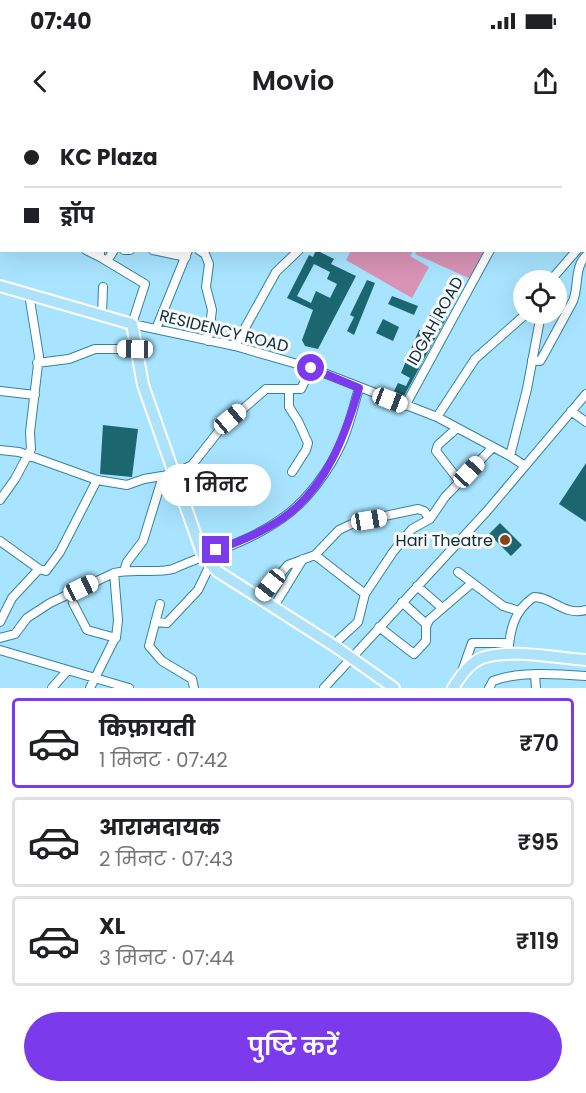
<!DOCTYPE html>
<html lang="hi">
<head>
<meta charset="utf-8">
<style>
	:root { --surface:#fff; --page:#f6f6f6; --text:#202124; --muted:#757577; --line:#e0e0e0; --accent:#7c3aed }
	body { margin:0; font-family:Poppins,"Noto Sans Devanagari",sans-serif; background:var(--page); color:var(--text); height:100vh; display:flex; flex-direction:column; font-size:22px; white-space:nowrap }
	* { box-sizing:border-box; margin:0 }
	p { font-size:20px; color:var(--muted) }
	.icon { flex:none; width:33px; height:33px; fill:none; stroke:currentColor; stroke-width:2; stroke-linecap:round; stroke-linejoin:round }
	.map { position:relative; height:568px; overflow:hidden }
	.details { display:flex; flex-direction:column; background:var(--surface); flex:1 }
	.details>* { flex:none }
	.top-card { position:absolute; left:0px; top:0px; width:586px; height:132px; box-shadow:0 6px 24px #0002; display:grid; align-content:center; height:132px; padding:0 24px; background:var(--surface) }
	.buttons { position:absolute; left:513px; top:150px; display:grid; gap:12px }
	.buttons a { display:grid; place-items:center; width:54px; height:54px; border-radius:50%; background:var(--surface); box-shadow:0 6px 24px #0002; font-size:30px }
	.end { position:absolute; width:27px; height:27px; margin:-14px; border:8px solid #7c3aed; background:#fff; box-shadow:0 0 0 3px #fff }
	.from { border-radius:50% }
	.bubble { position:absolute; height:42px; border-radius:21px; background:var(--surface); box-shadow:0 6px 24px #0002; font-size:20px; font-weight:600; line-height:42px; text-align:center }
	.car { position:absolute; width:18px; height:36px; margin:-18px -9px; border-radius:8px; box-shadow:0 0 4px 2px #0007; background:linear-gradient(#fff 24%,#345 0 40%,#fff 0 76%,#345 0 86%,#fff 0) }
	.top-card b { display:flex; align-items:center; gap:21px; height:57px; font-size:22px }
	.top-card b+b { border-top:2px solid var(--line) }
	.top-card i { width:15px; height:15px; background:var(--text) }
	ul { padding:10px 0 0; list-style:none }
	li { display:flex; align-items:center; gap:18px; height:90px; margin:0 12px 9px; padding:0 12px; border:3px solid var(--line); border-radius:6px }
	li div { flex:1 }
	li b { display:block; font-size:22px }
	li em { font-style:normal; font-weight:600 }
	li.active { border-color:var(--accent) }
	li>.icon { width:54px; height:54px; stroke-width:1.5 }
	.cta { display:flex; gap:12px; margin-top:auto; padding:12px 24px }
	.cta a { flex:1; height:69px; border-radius:36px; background:var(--accent); color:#fff; font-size:24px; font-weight:600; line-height:69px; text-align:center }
	.status { display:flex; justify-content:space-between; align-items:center; height:42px; padding:0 30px; background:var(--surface); direction:ltr }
	.status svg { height:16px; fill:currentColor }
	header { display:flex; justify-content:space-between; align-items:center; height:78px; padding:0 24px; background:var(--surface); font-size:27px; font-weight:600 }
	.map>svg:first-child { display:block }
</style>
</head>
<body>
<div class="status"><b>07:40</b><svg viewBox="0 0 49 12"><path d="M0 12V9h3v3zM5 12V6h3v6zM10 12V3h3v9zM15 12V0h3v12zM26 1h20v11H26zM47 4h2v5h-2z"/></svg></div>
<header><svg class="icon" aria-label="back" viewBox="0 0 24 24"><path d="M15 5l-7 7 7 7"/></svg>Movio<svg class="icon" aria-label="share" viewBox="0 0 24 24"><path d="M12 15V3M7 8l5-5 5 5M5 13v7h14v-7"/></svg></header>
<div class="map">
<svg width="586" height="568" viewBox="0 0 586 568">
	<rect width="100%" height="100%" fill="#a8e4ff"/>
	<path fill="#d893b5" d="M417,130L489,131L473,160L415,134Z
		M351,131H413L410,136L429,147L412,178L346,140Z"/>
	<path fill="#1c6670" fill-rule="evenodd" d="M316,130L334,139L331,144L356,156L318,229L305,226L302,220L313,190L287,178L309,135L313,137ZM314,144L330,152L327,159L337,164L330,178L316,171L311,183L297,176Z
		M367,160L375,163L354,215L347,211L354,197L350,195Z
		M392,176L418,186L414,195L388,184Z
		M432,190L447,197L404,276L394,271L398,263L406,266L410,258L401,253L419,210L423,211Z
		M383,199L399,207L393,221L376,213Z
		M103,305L138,309L132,357L100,354Z
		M586,343V402L559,384Z
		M500,403L522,425L511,436L489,414Z"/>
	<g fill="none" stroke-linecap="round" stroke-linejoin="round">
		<g stroke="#3582a1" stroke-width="10">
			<path id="minor" d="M206,2L207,0
				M305,2L306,0
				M359,2L360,0
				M460,2L462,0
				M0,8L2,9
				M585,17H586
				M585,123L586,122
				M86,130L100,137V130
				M124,130H130
				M153,130L186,137
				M199,130L205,134L209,144L206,167L212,190L208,221
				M100,137L145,164L132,204L235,226L311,248L437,297L510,336L525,346
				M107,141L114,130
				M551,160L577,130
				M102,195L103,167
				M156,209L188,130
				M235,226L276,152L299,130
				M532,240L540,241L542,238L573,181C579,167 574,147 586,136
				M37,243L69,239L95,229H135
				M289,270V287L298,301L308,323L306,330L292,352
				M0,271L35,275
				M405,286L490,130
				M571,291L586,302
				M437,297L475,239L526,194
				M457,308L438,325L436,331L460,362
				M0,330L19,332L97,360L127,365L144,359L174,354L192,345L222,307L266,269H301L311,248
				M510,336L527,269L541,194
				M0,380L15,359L31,329L30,312L39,236L29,174
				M0,421L39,449L46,451L60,432L97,360
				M315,435L365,474
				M124,451L127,442L143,421L163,356
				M458,452L503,486L519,491
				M417,466L441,487
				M260,478L288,445L315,435L339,410L356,402L418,389L424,391L430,399
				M402,482L426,504
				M73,483L87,510L116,518L118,500L114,453
				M160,484L149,526L162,541L192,559L194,568
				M273,488L303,439
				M0,502L12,478L39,449
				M155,502L167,503L198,470L210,445
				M379,507L414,534L426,521V507L429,500L472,463
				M0,518L15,514L27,498L50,483L114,453C134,448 154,454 173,449C209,433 249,422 281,399C307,382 331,348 343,320C350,303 354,285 359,268
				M333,525L358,502L365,474L393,432L412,409L430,399L445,377L493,327
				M0,530L129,568
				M508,534C510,511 513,491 534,477C553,477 563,496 586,490
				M461,554L472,523H509
				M535,555L536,568
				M52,568L67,551
				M90,568L115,518
				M324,568L487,391L586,274
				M489,568L493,561C518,551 560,554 586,556"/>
		</g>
		<g stroke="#fff" stroke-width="14">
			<path id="major" d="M0,166L132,204L143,265L203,436L217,451L333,525L394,568
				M453,568C460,557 469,543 482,538C510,528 556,538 586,540"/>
		</g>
		<use href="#minor" stroke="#fff" stroke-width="8"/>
		<use href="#major" stroke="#ade2fa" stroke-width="10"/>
	</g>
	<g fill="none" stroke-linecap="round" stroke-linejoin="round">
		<path stroke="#7c3aed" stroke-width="8" d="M216,430C239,422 263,412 283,398C326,368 345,316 359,268L311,248"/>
	</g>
	<circle fill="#88431a" stroke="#fafafa" stroke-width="2" cx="505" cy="420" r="6"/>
	<g text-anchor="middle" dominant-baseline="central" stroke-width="6" stroke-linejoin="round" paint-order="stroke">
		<g font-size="16" fill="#0c2c39" stroke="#fafafa">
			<text transform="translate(435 201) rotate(-61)">IDGAH ROAD</text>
			<text transform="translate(224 211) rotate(14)">RESIDENCY ROAD</text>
		</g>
		<g font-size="16" fill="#0c2c39" stroke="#fafafa" text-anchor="end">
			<text x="493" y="420">Hari Theatre</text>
		</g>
	</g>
</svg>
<div class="buttons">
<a><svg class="icon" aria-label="locate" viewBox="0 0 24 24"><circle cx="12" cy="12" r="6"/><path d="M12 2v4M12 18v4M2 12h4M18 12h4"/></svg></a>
</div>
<i class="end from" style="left:311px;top:248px"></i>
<i class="end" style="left:216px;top:430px"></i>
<div class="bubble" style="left:160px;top:344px;width:111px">1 मिनट</div>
<i class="car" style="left:135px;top:229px;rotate:271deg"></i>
<i class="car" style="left:390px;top:280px;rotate:111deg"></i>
<i class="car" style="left:230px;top:299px;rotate:50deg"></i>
<i class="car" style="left:469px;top:352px;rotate:43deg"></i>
<i class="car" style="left:369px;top:400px;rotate:81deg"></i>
<i class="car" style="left:270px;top:465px;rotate:219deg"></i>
<i class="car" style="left:81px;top:468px;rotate:65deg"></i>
<div class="top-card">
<b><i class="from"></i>KC Plaza</b>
<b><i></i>ड्रॉप</b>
</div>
</div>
<section class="details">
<ul>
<li class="active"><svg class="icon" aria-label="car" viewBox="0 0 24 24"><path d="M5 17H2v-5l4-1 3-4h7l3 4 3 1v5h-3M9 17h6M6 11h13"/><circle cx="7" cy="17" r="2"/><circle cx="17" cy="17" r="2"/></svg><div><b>किफ़ायती</b><p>1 मिनट · 07:42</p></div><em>₹70</em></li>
<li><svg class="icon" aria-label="car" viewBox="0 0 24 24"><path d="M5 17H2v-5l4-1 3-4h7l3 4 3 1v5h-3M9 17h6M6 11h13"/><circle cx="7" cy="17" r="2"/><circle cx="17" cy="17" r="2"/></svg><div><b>आरामदायक</b><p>2 मिनट · 07:43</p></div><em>₹95</em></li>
<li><svg class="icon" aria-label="car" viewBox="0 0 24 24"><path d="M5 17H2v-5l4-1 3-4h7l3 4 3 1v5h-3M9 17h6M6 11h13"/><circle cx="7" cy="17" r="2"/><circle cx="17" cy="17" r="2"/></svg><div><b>XL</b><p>3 मिनट · 07:44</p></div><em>₹119</em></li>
</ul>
<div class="cta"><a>पुष्टि करें</a></div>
</section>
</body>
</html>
